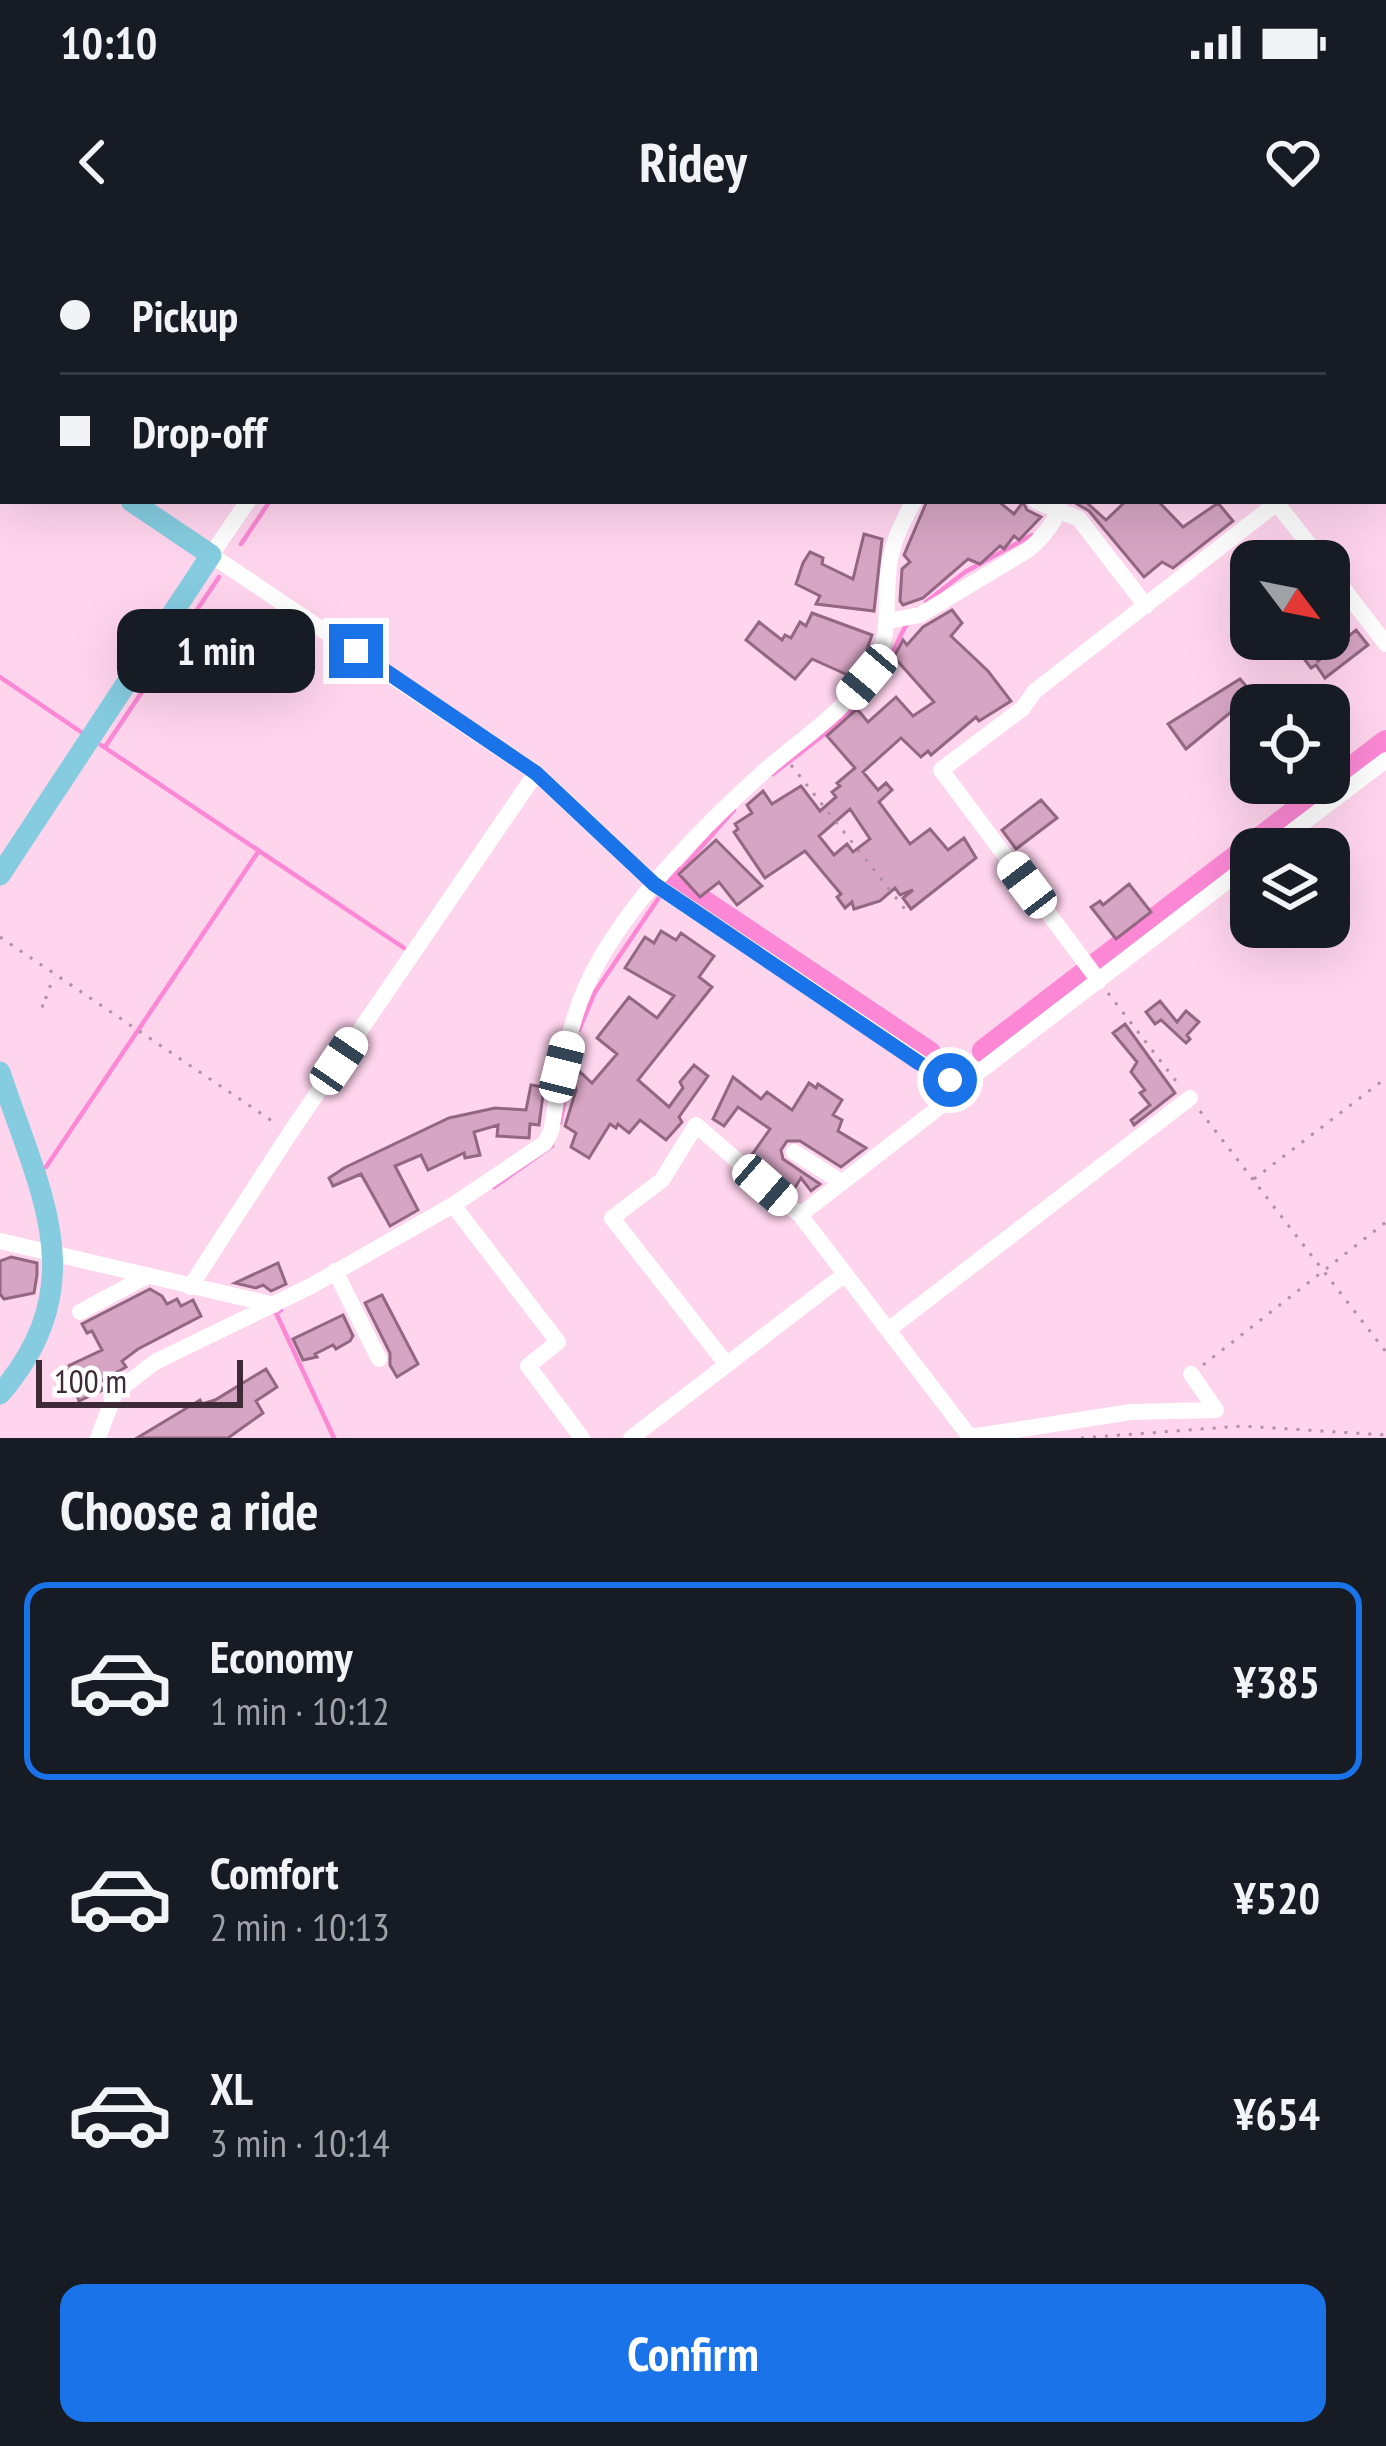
<!DOCTYPE html>
<html lang="en">
<head>
<meta charset="utf-8">
<style>
	:root { --surface:#171b24; --page:#20242c; --text:#f1f3f6; --muted:#9ea1a6; --line:#363941; --accent:#1a73e8 }
	body { margin:0; font-family:"PT Sans Narrow",sans-serif; background:var(--page); color:var(--text); height:100vh; display:flex; flex-direction:column; font-size:45px; white-space:nowrap }
	* { box-sizing:border-box; margin:0 }
	p { font-size:39px; color:var(--muted) }
	.icon { flex:none; width:66px; height:66px; fill:none; stroke:currentColor; stroke-width:2; stroke-linecap:round; stroke-linejoin:round }
	.map { position:relative; height:1198px; overflow:hidden }
	.side { display:flex; flex-direction:column; background:var(--surface); flex:1 }
	.side>* { flex:none }
	.hud { position:absolute; left:0px; top:0px; width:1386px; height:264px; box-shadow:0 12px 48px #0002; display:grid; align-content:center; height:264px; padding:0 60px; background:var(--surface) }
	.needle { width:78px; rotate:122deg }
	.tools { position:absolute; left:1230px; top:300px; display:grid; gap:24px }
	.tools a { display:grid; place-items:center; width:120px; height:120px; border-radius:24px; background:var(--surface); box-shadow:0 12px 48px #0002; font-size:60px }
	.scale { position:absolute; left:36px; bottom:30px; width:207px; box-sizing:border-box; padding-left:12px; border:6px solid #3e2a37; border-top:0; font-size:33px; line-height:42px; white-space:nowrap; color:#3e2a37; -webkit-text-stroke:9px #fff; paint-order:stroke }
	.end { position:absolute; width:54px; height:54px; margin:-27px; border:15px solid #1a73e8; background:#fff; box-shadow:0 0 0 6px #fff }
	.from { border-radius:50% }
	.bubble { position:absolute; height:84px; border-radius:24px; background:var(--surface); box-shadow:0 12px 48px #0002; font-size:39px; font-weight:700; line-height:84px; text-align:center }
	.car { position:absolute; width:36px; height:72px; margin:-36px -18px; border-radius:15px; box-shadow:0 0 9px 3px #0007; background:linear-gradient(#fff 24%,#345 0 40%,#fff 0 76%,#345 0 86%,#fff 0) }
	.hud b { display:flex; align-items:center; gap:42px; height:114px; font-size:45px }
	.hud b+b { border-top:3px solid var(--line) }
	.hud i { width:30px; height:30px; background:var(--text) }
	ul { padding:0; list-style:none }
	li { display:flex; align-items:center; gap:36px; height:198px; margin:0 24px 18px; padding:0 36px; border:6px solid transparent; border-radius:24px }
	li div { flex:1 }
	li b { display:block; font-size:45px }
	li em { font-style:normal; font-weight:700 }
	li.active { border-color:var(--accent) }
	li>.icon { width:108px; height:108px; stroke-width:1.5 }
	h2 { padding:0 60px; font-size:54px; line-height:144px }
	.button { display:flex; gap:24px; margin-top:auto; padding:24px 60px }
	.button a { flex:1; height:138px; border-radius:24px; background:var(--accent); color:#fff; font-size:48px; font-weight:700; line-height:138px; text-align:center }
	.status { display:flex; justify-content:space-between; align-items:center; height:84px; padding:0 60px; background:var(--surface); direction:ltr }
	.status svg { height:33px; fill:currentColor }
	header { display:flex; justify-content:space-between; align-items:center; height:156px; padding:0 60px; background:var(--surface); font-size:54px; font-weight:700 }
	.map>svg:first-child { display:block }
</style>
</head>
<body>
<div class="status"><b>10:10</b><svg viewBox="0 0 49 12"><path d="M0 12V9h3v3zM5 12V6h3v6zM10 12V3h3v9zM15 12V0h3v12zM26 1h20v11H26zM47 4h2v5h-2z"/></svg></div>
<header><svg class="icon" aria-label="back" viewBox="0 0 24 24"><path d="M15 5l-7 7 7 7"/></svg>Ridey<svg class="icon" aria-label="heart" viewBox="0 0 24 24"><path d="M12 20l-8-8c-3-5 5-10 8-4 3-6 11-1 8 4z"/></svg></header>
<div class="map">
<svg width="1386" height="1198" viewBox="0 0 1386 1198">
	<rect width="100%" height="100%" fill="#ffd5ee"/>
	<g fill="none" stroke-linecap="round" stroke-linejoin="round">
		<path stroke="#fc88d5" stroke-width="4.5" d="M444,3L446,0
			M241,304L270,261
			M926,362L965,332L1032,295
			M0,437L81,492
			M101,505L404,708
			M105,507L219,337
			M773,534C811,504 853,476 881,436C892,420 896,401 907,384
			M666,647L734,570
			M579,790L595,752L660,656
			M560,883L575,807
			M46,927L258,612
			M494,947L552,906
			M281,1070L276,1073L334,1198"/>
		<path stroke="#fc88d5" stroke-width="24" d="M673,637L678,645L929,813
			M984,811L1386,502"/>
	</g>
	<path fill="#d6a5c3" stroke="#936682" stroke-width="3" fill-rule="evenodd" d="M927,261H998L1014,274L1023,262L1027,270L1041,277L1019,300L1014,296L1004,309L1000,306L980,324L968,319L923,358L903,365L900,361L902,329L910,322L904,315Z
		M1072,261H1085L1106,280L1126,261H1158L1183,287L1218,263L1233,281L1173,328L1162,322L1144,337L1089,271Z
		M864,294L882,299L874,371L816,364L820,356L796,344L803,323L810,312L823,318L822,324L853,339Z
		M952,370L962,383L951,396L988,431L1011,461L979,481L976,477L931,515L928,511L921,517L901,498L863,532L878,550L886,543L892,550L879,562L910,604L930,589L948,610L964,598L976,618L911,669L903,658L913,650L900,655L895,648L880,661L854,669L852,662L845,668L837,657L841,654L805,611L765,638L734,592L738,589L735,584L752,573L747,565L763,551L772,564L801,546L820,571L836,557L832,552L840,546L837,543L855,528L827,496L857,469L868,482L896,457L913,476L934,462L894,417L903,400L907,405L923,387ZM850,569L870,599L853,612L847,604L834,615L819,596Z
		M812,373L872,395L865,415L850,436L812,419L795,439L746,400L759,382L782,400L785,395L791,398L800,382L806,386Z
		M1356,390L1368,405L1325,438L1316,425L1311,428L1289,399H1302L1318,421Z
		M1240,439L1253,454L1186,509L1168,484Z
		M1041,560L1057,578L1016,609L1002,590Z
		M716,600L762,646L737,665L719,642L700,657L679,634Z
		M1129,644L1151,672L1116,699L1091,667L1100,661L1103,665Z
		M661,691L676,700L681,693L714,716L699,737L712,747L638,840L669,867L683,848L680,842L694,825L708,836L679,877L682,882L666,900L640,880L629,893L618,884L616,888L610,884L589,918L571,907L576,893L565,886L576,850L573,840L580,832L592,843L617,814L597,798L629,757L657,778L674,756L625,728L645,697L654,703Z
		M1160,761L1177,782L1186,771L1199,782L1187,795L1190,799L1186,803L1161,780L1155,784L1146,772Z
		M1125,784L1175,853L1134,885L1131,880L1150,865L1140,853L1145,850L1131,832L1137,822L1113,793Z
		M733,837L761,859L767,852L792,870L809,843L816,848L818,844L842,860L833,875L842,880L838,891L866,908L841,927L800,901H787L781,910L783,919L820,944L811,951L801,938L794,949L751,916L770,889L738,867L724,886L713,879Z
		M531,845L544,847L539,885L530,884L529,898L497,896L498,885L474,892L480,915L465,918L464,913L428,930L421,915L395,926L418,970L390,986L361,934L333,946L329,938L344,928L449,878L495,868L526,870Z
		M11,1017L37,1023V1035L34,1053L4,1059L0,1054V1021Z
		M278,1023L286,1044L271,1051L263,1045L256,1048L235,1043Z
		M150,1049L162,1056L167,1064L177,1059L181,1066L193,1060L201,1076L138,1109L122,1121L126,1127L98,1143L103,1150L79,1161L66,1127L102,1110L92,1091L87,1093L82,1084Z
		M382,1055L418,1124L397,1137L390,1125V1113L365,1063Z
		M343,1075L353,1096L350,1101L336,1109L333,1105L315,1114L317,1117L303,1120L293,1099Z
		M266,1129L277,1147L256,1161L263,1173L228,1198H137L200,1160L202,1164L215,1160Z"/>
	<g fill="none" stroke-linecap="round" stroke-linejoin="round">
		<path stroke="#b190a4" stroke-width="3" stroke-dasharray="3 9" stroke-linecap="butt" d="M791,525L908,673
			M0,697L278,885
			M1108,753L1179,845
			M41,766H46V754L55,737
			M1200,871L1386,1112
			M1254,939L1386,838
			M1203,1125L1386,982
			M1081,1198L1242,1186L1386,1195"/>
		<path stroke="#fff" stroke-width="16" d="M525,0L529,3
			M1093,0L1098,3
			M1276,0L1279,3
			M421,3L423,0
			M835,3L837,0
			M1076,3L1077,0
			M1177,3L1184,0
			M1362,3L1367,0
			M248,261L211,315L536,533L654,644L940,836L959,841L975,835L1251,623
			M1036,261L1079,279L1146,366
			M1275,261L1322,321
			M1329,330L1386,404
			M888,381L920,375L1028,310C1042,298 1058,281 1060,261
			M1269,609L1386,520
			M1099,741L941,530L1023,468L1035,451L1277,263
			M959,841L954,854L933,872L800,975L970,1197L1131,1172L1216,1170L1191,1134
			M794,912L841,942
			M453,965L558,1102L528,1126L582,1198
			M0,1001L274,1065
			M335,1031L379,1119
			M190,1047L290,893L536,533
			M80,1072L147,1036
			M888,1090L1190,858
			M727,1125L612,978L662,940L696,885L800,975
			M98,1198L115,1153L155,1122L311,1046L453,965L545,903L551,891C558,851 564,811 576,773C602,688 695,594 760,535C795,503 841,475 868,435C896,394 882,365 890,320C894,298 903,280 914,261
			M631,1198L845,1034"/>
		<path stroke="#85cce0" stroke-width="21" d="M0,172L3,174
			M0,635L211,315L131,261
			M0,832C40,954 95,1043 0,1154"/>
	</g>
	<g fill="none" stroke-linecap="round" stroke-linejoin="round">
		<path stroke="#1a73e8" stroke-width="15" d="M356,411L536,533L654,644L919,823L950,840"/>
	</g>
</svg>
<div class="tools">
<a><svg class="needle" viewBox="-14 -14 28 28"><path d="M0-13l5 13h-10z" fill="#e53935"/><path d="M0 13l5-13h-10z" fill="#9ea1a6"/></svg></a>
<a><svg class="icon" aria-label="locate" viewBox="0 0 24 24"><circle cx="12" cy="12" r="6"/><path d="M12 2v4M12 18v4M2 12h4M18 12h4"/></svg></a>
<a><svg class="icon" aria-label="layers" viewBox="0 0 24 24"><path d="M12 4l9 5-9 5-9-5zM3 14l9 5 9-5"/></svg></a>
</div>
<div class="scale">100 m</div>
<i class="end from" style="left:950px;top:840px"></i>
<i class="end" style="left:356px;top:411px"></i>
<div class="bubble" style="left:117px;top:369px;width:198px">1 min</div>
<i class="car" style="left:867px;top:437px;rotate:220deg"></i>
<i class="car" style="left:1027px;top:645px;rotate:323deg"></i>
<i class="car" style="left:339px;top:821px;rotate:34deg"></i>
<i class="car" style="left:562px;top:827px;rotate:14deg"></i>
<i class="car" style="left:765px;top:945px;rotate:131deg"></i>
<div class="hud">
<b><i class="from"></i>Pickup</b>
<b><i></i>Drop-off</b>
</div>
</div>
<section class="side">
<h2>Choose a ride</h2>
<ul>
<li class="active"><svg class="icon" aria-label="car" viewBox="0 0 24 24"><path d="M5 17H2v-5l4-1 3-4h7l3 4 3 1v5h-3M9 17h6M6 11h13"/><circle cx="7" cy="17" r="2"/><circle cx="17" cy="17" r="2"/></svg><div><b>Economy</b><p>1 min · 10:12</p></div><em>¥385</em></li>
<li><svg class="icon" aria-label="car" viewBox="0 0 24 24"><path d="M5 17H2v-5l4-1 3-4h7l3 4 3 1v5h-3M9 17h6M6 11h13"/><circle cx="7" cy="17" r="2"/><circle cx="17" cy="17" r="2"/></svg><div><b>Comfort</b><p>2 min · 10:13</p></div><em>¥520</em></li>
<li><svg class="icon" aria-label="car" viewBox="0 0 24 24"><path d="M5 17H2v-5l4-1 3-4h7l3 4 3 1v5h-3M9 17h6M6 11h13"/><circle cx="7" cy="17" r="2"/><circle cx="17" cy="17" r="2"/></svg><div><b>XL</b><p>3 min · 10:14</p></div><em>¥654</em></li>
</ul>
<div class="button"><a>Confirm</a></div>
</section>
</body>
</html>
